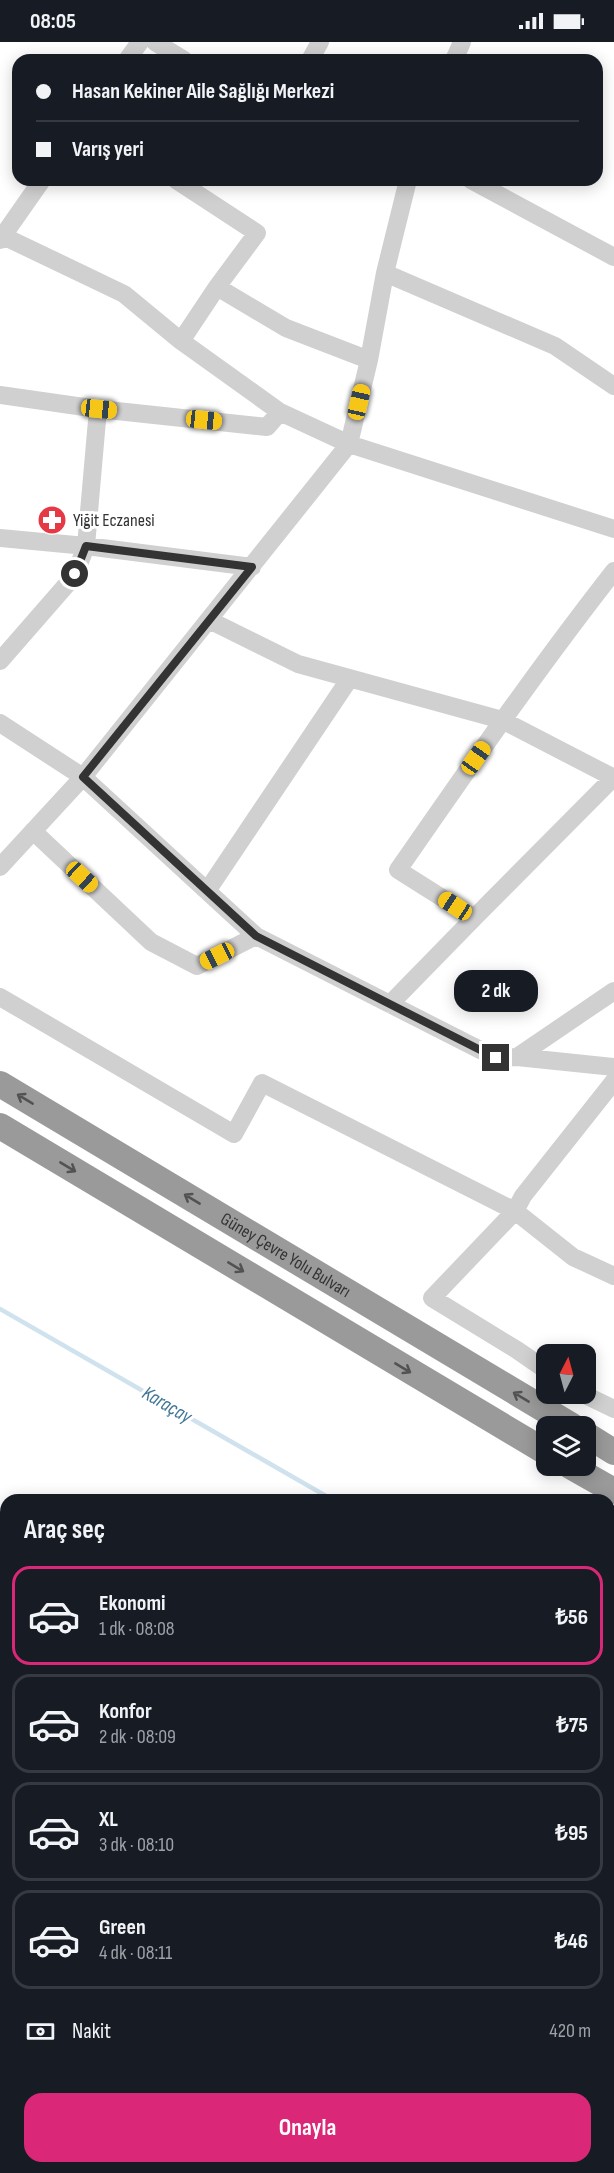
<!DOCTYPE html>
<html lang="tr">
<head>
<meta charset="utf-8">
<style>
	:root { --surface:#171b24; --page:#242831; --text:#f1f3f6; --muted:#9ea1a6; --line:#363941; --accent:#db2777 }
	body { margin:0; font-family:"Sofia Sans Condensed",sans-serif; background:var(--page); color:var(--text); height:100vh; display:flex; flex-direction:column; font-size:22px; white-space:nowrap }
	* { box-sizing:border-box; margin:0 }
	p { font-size:20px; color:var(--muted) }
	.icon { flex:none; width:33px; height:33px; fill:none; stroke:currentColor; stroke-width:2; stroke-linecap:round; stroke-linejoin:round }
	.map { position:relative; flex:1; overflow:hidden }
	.panel { position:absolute; left:0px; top:1452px; width:615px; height:680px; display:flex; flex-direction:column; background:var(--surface); border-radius:18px 18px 0 0; box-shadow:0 3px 15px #0003 }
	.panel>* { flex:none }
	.top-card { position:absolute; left:12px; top:12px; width:591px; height:132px; border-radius:18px; box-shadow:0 3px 15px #0003; display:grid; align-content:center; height:132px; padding:0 24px; background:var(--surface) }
	.needle { width:39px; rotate:6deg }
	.fabs { position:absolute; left:536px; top:1302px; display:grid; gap:12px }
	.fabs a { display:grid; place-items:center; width:60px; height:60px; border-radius:12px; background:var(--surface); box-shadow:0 3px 15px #0003; font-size:30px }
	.end { position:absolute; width:27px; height:27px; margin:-14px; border:8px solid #333; background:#fff; box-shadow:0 0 0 3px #fff }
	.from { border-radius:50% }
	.bubble { position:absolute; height:42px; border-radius:18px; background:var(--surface); box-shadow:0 3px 15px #0003; font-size:20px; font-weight:700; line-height:42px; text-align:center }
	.car { position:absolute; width:18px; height:36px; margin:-18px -9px; border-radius:8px; box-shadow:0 0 4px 2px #0007; background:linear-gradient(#f5c518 24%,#345 0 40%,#f5c518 0 76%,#345 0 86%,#f5c518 0) }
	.top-card b { display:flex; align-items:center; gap:21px; height:57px; font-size:22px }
	.top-card b+b { border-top:2px solid var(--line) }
	.top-card i { width:15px; height:15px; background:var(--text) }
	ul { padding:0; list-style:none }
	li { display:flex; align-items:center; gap:18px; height:99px; margin:0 12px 9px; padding:0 12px; border:3px solid var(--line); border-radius:18px }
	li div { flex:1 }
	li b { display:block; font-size:22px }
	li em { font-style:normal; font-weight:700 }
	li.selected { border-color:var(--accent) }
	li>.icon { width:54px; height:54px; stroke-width:1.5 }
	h2 { padding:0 24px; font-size:27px; line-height:72px }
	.pay { display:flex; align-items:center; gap:15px; height:66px; padding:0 24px; font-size:22px }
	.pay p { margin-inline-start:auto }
	.cta { display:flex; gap:12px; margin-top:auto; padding:12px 24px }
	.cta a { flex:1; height:69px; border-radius:18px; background:var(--accent); color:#fff; font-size:24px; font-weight:700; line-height:69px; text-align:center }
	.status { display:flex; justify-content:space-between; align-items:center; height:42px; padding:0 30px; background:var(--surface); direction:ltr }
	.status svg { height:16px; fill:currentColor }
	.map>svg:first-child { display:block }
</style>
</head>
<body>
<div class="status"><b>08:05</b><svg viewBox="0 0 49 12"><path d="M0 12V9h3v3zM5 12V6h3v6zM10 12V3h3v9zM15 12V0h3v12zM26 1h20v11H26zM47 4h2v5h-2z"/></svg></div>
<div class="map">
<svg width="614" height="2131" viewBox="0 0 614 2131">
	<rect width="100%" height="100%" fill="#fff"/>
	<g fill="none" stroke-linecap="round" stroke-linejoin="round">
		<path stroke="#cfe2ee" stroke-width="4.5" d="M0,1267L333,1458
			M609,1620L614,1623"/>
		<path stroke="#d0d0d0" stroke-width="18" d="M155,0L184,18
			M127,18L140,0
			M310,18L320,0
			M454,18L462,0
			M176,138L257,191L217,245L181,299L280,370L349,402L614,487
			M471,138L614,215
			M3,194L124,252L181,299
			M0,198L42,138
			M385,231L555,304L614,344
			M217,245L286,286L369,318
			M0,353L98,367L267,385L280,370
			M0,496L86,504L252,525
			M209,578L298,622L502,678L614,736
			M0,619L75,533L86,504L98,367
			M0,681L83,735L256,894L496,1016L517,1015L614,1025
			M33,789L151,900L197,924L256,894
			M0,825L83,735L349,402L369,318L385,231L408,138
			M207,849L350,636
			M474,876L613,736
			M0,955L234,1092L262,1041L515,1169L573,1215L614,1234
			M390,962L474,876L398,828C468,727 538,626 614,529
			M517,1015L614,949
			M546,1328L517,1308L432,1256L515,1169L523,1154L614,1039
			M583,1352L614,1367
			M0,1778L6,1780
			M0,1804L6,1807
			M609,2033L614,2035
			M609,2062L614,2064"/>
		<g stroke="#9a9a9a" stroke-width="26">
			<path id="s1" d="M0,1042L572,1384"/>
			<path d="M0,1084L546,1410"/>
			<path d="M585,1392L614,1410"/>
			<path d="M570,1424L614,1449"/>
		</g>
	</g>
	<defs><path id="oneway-shaft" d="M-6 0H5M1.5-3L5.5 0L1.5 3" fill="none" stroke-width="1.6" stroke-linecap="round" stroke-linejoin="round" transform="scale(1.5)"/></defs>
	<g stroke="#525252">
		<use href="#oneway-shaft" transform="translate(25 1057) rotate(-149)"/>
		<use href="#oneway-shaft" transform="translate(68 1125) rotate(31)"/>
		<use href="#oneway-shaft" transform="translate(192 1157) rotate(-149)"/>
		<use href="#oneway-shaft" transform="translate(236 1225) rotate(31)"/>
		<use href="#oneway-shaft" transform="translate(403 1326) rotate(31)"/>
		<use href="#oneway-shaft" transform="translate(521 1355) rotate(-149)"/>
	</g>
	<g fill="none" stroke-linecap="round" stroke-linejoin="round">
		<path stroke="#333" stroke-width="8" d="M75,532L86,504L252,525L83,735L256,894L496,1016"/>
	</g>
	<defs>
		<g id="pharmacy-disc" transform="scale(1.5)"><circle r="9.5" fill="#e63946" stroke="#fff"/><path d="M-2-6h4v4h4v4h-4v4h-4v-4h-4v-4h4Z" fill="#fff"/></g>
	</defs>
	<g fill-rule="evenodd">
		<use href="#pharmacy-disc" x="52" y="478"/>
	</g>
	<g text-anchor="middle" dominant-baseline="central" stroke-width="6" stroke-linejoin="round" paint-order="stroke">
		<g font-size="18" fill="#333" stroke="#fff" text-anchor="start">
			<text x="73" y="478">Yiğit Eczanesi</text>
		</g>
		<g font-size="18" fill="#333" stroke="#fff">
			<text stroke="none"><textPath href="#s1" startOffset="333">Güney Çevre Yolu Bulvarı</textPath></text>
		</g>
		<g font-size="20" font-style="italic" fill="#3f7597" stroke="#fff">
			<text transform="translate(167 1363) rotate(30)">Karaçay</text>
		</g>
	</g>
</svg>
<div class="fabs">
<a><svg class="needle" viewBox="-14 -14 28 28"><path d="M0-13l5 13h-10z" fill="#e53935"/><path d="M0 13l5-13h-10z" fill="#9ea1a6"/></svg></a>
<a><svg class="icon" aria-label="layers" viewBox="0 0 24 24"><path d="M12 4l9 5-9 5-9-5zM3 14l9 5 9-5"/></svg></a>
</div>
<i class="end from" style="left:75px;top:532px"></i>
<i class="end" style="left:496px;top:1016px"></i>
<div class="bubble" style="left:454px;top:928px;width:84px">2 dk</div>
<i class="car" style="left:359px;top:360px;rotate:13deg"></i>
<i class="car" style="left:99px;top:367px;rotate:96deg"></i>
<i class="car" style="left:204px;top:378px;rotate:96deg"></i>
<i class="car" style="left:476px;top:716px;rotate:35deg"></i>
<i class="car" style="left:82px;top:835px;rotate:133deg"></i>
<i class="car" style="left:455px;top:864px;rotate:303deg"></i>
<i class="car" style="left:217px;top:914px;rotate:243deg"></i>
<div class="top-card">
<b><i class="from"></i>Hasan Kekiner Aile Sağlığı Merkezi</b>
<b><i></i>Varış yeri</b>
</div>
<section class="panel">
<h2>Araç seç</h2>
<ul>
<li class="selected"><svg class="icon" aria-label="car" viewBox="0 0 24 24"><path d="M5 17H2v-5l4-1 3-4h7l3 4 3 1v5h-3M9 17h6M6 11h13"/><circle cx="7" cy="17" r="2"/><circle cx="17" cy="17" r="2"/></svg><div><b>Ekonomi</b><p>1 dk · 08:08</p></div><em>₺56</em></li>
<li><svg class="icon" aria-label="car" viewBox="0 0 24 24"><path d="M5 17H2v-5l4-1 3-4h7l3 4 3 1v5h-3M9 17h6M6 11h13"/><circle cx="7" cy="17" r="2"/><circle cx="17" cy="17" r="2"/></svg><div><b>Konfor</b><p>2 dk · 08:09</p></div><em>₺75</em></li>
<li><svg class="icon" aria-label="car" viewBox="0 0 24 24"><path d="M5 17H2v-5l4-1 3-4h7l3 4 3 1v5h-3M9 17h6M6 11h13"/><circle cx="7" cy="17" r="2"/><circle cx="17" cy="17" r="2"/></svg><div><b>XL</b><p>3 dk · 08:10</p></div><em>₺95</em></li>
<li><svg class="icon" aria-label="car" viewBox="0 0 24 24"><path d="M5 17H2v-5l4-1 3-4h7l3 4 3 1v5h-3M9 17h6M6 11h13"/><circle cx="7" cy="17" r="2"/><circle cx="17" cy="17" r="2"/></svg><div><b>Green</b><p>4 dk · 08:11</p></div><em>₺46</em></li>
</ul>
<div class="pay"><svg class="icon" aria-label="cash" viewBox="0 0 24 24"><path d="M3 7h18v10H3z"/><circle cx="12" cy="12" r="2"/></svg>Nakit<p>420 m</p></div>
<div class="cta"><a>Onayla</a></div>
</section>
</div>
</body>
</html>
